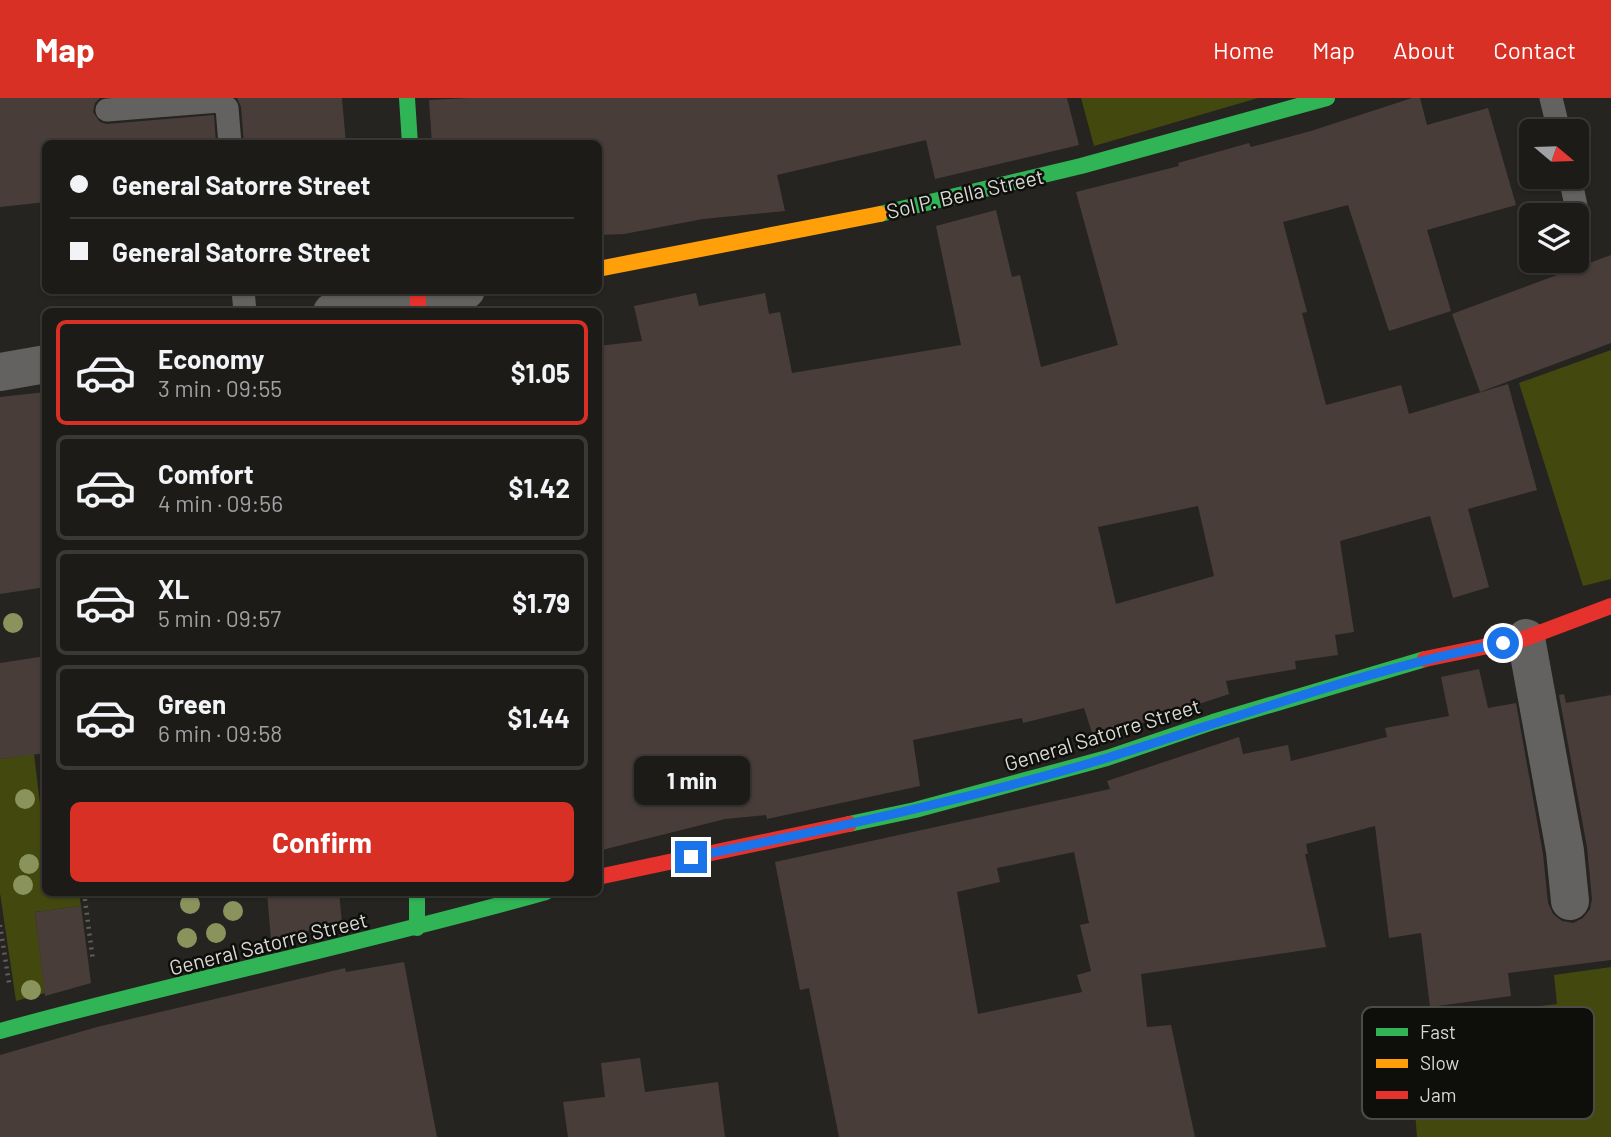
<!DOCTYPE html>
<html lang="en">
<head>
<meta charset="utf-8">
<style>
	:root { --surface:#1c1b18; --page:#252421; --text:#f1f3f6; --muted:#a0a1a2; --line:#3a3937; --accent:#d93025 }
	body { margin:0; font-family:Barlow,sans-serif; background:var(--page); color:var(--text); height:100vh; display:flex; flex-direction:column; font-size:26px; white-space:nowrap }
	* { box-sizing:border-box; margin:0 }
	p { font-size:23px; color:var(--muted) }
	.icon { flex:none; width:38px; height:38px; fill:none; stroke:currentColor; stroke-width:2; stroke-linecap:round; stroke-linejoin:round }
	.map { position:relative; flex:1; overflow:hidden }
	.sheet { position:absolute; left:42px; top:210px; width:560px; height:588px; display:flex; flex-direction:column; background:var(--surface); border-radius:10px; box-shadow:0 2px 5px #0004,0 0 0 2px var(--line) }
	.sheet>* { flex:none }
	.banner { position:absolute; left:42px; top:42px; width:560px; height:154px; border-radius:10px; box-shadow:0 2px 5px #0004,0 0 0 2px var(--line); display:grid; align-content:center; height:154px; padding:0 28px; background:var(--surface) }
	.needle { width:46px; rotate:109deg }
	.fabs { position:absolute; left:1519px; top:21px; display:grid; gap:14px }
	.fabs a { display:grid; place-items:center; width:70px; height:70px; border-radius:10px; background:var(--surface); box-shadow:0 2px 5px #0004,0 0 0 2px var(--line); font-size:35px }
	.end { position:absolute; width:32px; height:32px; margin:-16px; border:9px solid #1a73e8; background:#fff; box-shadow:0 0 0 4px #fff }
	.from { border-radius:50% }
	.bubble { position:absolute; height:49px; border-radius:10px; background:var(--surface); box-shadow:0 2px 5px #0004,0 0 0 2px var(--line); font-size:23px; font-weight:700; line-height:49px; text-align:center }
	.banner b { display:flex; align-items:center; gap:24px; height:66px; font-size:26px }
	.banner b+b { border-top:2px solid var(--line) }
	.banner i { width:18px; height:18px; background:var(--text) }
	ul { padding:12px 0 0; list-style:none }
	li { display:flex; align-items:center; gap:21px; height:105px; margin:0 14px 10px; padding:0 14px; border:4px solid var(--line); border-radius:10px }
	li div { flex:1 }
	li b { display:block; font-size:26px }
	li em { font-style:normal; font-weight:700 }
	li.on { border-color:var(--accent) }
	li>.icon { width:63px; height:63px; stroke-width:1.5 }
	.action { display:flex; gap:14px; margin-top:auto; padding:14px 28px }
	.action a { flex:1; height:80px; border-radius:10px; background:var(--accent); color:#fff; font-size:28px; font-weight:700; line-height:80px; text-align:center }
	header { display:flex; align-items:center; gap:42px; box-sizing:border-box; height:98px; padding:0 35px; background:var(--accent); color:#fff }
	header strong { font-size:33px }
	nav { display:flex; gap:38px; margin-inline-start:auto; font-size:24px }
	.map>svg:first-child { display:block }
</style>
</head>
<body>
<header>
<strong>Map</strong>
<nav><a>Home</a><a>Map</a><a>About</a><a>Contact</a></nav>
</header>
<div class="map">
<svg width="1611" height="1039" viewBox="0 0 1611 1039">
	<rect width="100%" height="100%" fill="#252420"/>
	<path fill="#43490e" d="M1081,0H1258L1094,48Z
		M1611,252V481L1583,488L1519,285Z
		M34,656L43,731H45L46,794L79,795L81,808L35,814L45,895L16,903L0,795V661Z
		M1611,869V1039H1417L1408,924L1557,906L1554,877Z"/>
	<path fill="#493d39" fill-rule="evenodd" d="M0,0H100L95,5L93,14L100,24L107,26L214,17L216,46H46V104L0,109Z
		M237,0H342L346,46H244L241,9Z
		M469,0H1067L1079,47L935,81L926,42L777,77L785,113L703,121L624,136L598,137V46H432L429,2Z
		M1412,0H1420L1427,27L1488,10L1516,107L1427,132L1451,213L1389,233L1348,107L1283,124L1307,214L1302,215L1326,307L1401,287L1409,316L1508,286L1537,392L1468,411L1489,489L1453,500L1430,418L1340,443L1354,534L1335,537L1338,557L1295,563L1296,571L1226,583L1229,596L1094,641L1084,610L1023,625L1022,620L913,642L920,688L767,721L766,717L725,721L598,753V248L642,243L634,208L696,195L699,208L765,195L769,216L780,214L792,275L961,247L936,128L996,112L1012,179L1020,177L1041,269L1118,247L1076,94L1179,68L1178,65L1249,45L1251,49L1311,33ZM1198,408L1214,478L1116,506L1098,429Z
		M1611,157V245L1480,294L1452,216Z
		M46,294V489L0,496V299Z
		M46,558V655L0,661V565Z
		M1479,571L1488,610L1516,605L1543,756L1548,805L1553,816L1562,823L1573,825L1583,820L1590,811L1592,801L1587,749L1559,597L1564,596L1566,605L1611,597V862L1508,875L1511,898L1430,909L1421,835L1389,840L1375,728L1306,746L1308,756H1305L1326,849L1141,876L1147,929L1171,927L1195,1039H839L809,890L800,892L775,764L1110,691L1107,683L1239,639L1243,656L1288,647L1291,663L1387,639L1385,630L1449,618L1441,579ZM1074,754L1089,825L1080,827L1091,873L1077,877L1082,894L978,916L957,794L1000,784L997,770Z
		M267,794H339L342,825L271,842Z
		M81,808L91,885L45,898L35,814Z
		M404,864L437,1039H0V957L97,929L345,870L346,874Z
		M640,960L645,994L718,984L725,1039H568L563,1004L605,999L601,965Z"/>
	<g fill="none" stroke-linecap="round" stroke-linejoin="round">
		<path stroke="#5f5e5c" stroke-width="4.5" stroke-dasharray="2 5" stroke-linecap="butt" d="M84,794L93,863
			M0,827L9,885"/>
		<path stroke="#636260" stroke-width="23" d="M1551,0L1559,33
			M107,12L219,3L227,10L230,46
			M1570,79L1579,122
			M243,192L245,214"/>
		<path stroke="#636260" stroke-width="38" d="M332,214L466,192
			M0,274L46,266
			M1526,540L1565,753L1570,803"/>
		<path stroke="#30b455" stroke-width="16" d="M407,0L410,46
			M880,116L1081,68L1327,0
			M849,726L915,712L1107,660L1213,624L1425,561
			M417,794V830
			M0,933C181,883 365,845 546,794"/>
		<path stroke="#ff9f0a" stroke-width="16" d="M598,171L880,116"/>
		<path stroke="#e5322d" stroke-width="16" d="M418,192V214
			M1425,561L1526,540L1611,508
			M598,779L849,726"/>
	</g>
	<g fill="#8b935d">
		<circle cx="13" cy="525" r="10"/>
		<circle cx="25" cy="701" r="10"/>
		<circle cx="29" cy="766" r="10"/>
		<circle cx="23" cy="787" r="10"/>
		<circle cx="190" cy="806" r="10"/>
		<circle cx="233" cy="813" r="10"/>
		<circle cx="216" cy="835" r="10"/>
		<circle cx="187" cy="840" r="10"/>
		<circle cx="31" cy="892" r="10"/>
	</g>
	<g fill="none" stroke-linecap="round" stroke-linejoin="round">
		<path stroke="#1a73e8" stroke-width="9" d="M691,759C830,731 971,701 1107,660C1239,619 1367,571 1503,545"/>
	</g>
	<g text-anchor="middle" dominant-baseline="central" stroke-width="5" stroke-linejoin="round" paint-order="stroke">
		<g font-size="21" fill="#d9d8d4" stroke="#0e0e0b">
			<text transform="translate(965 95) rotate(-13)">Sol P. Bella Street</text>
			<text transform="translate(1102 636) rotate(-17)">General Satorre Street</text>
			<text transform="translate(268 845) rotate(-14)">General Satorre Street</text>
		</g>
	</g>
	<rect x="1362" y="909" width="232" height="112" rx="10" fill="#0e0e0b" stroke="#4b4b47" stroke-width="2"/>
	<rect x="1376" y="930" width="32" height="8" fill="#30b455"/>
	<rect x="1376" y="961" width="32" height="9" fill="#ff9f0a"/>
	<rect x="1376" y="993" width="32" height="8" fill="#e5322d"/>
	<g font-size="19" fill="#d9d8d4">
		<text x="1420" y="941">Fast</text>
		<text x="1420" y="972">Slow</text>
		<text x="1420" y="1004">Jam</text>
	</g>
</svg>
<div class="fabs">
<a><svg class="needle" viewBox="-14 -14 28 28"><path d="M0-13l5 13h-10z" fill="#e53935"/><path d="M0 13l5-13h-10z" fill="#a0a1a2"/></svg></a>
<a><svg class="icon" aria-label="layers" viewBox="0 0 24 24"><path d="M12 4l9 5-9 5-9-5zM3 14l9 5 9-5"/></svg></a>
</div>
<i class="end from" style="left:1503px;top:545px"></i>
<i class="end" style="left:691px;top:759px"></i>
<div class="bubble" style="left:634px;top:658px;width:116px">1 min</div>
<div class="banner">
<b><i class="from"></i>General Satorre Street</b>
<b><i></i>General Satorre Street</b>
</div>
<section class="sheet">
<ul>
<li class="on"><svg class="icon" aria-label="car" viewBox="0 0 24 24"><path d="M5 17H2v-5l4-1 3-4h7l3 4 3 1v5h-3M9 17h6M6 11h13"/><circle cx="7" cy="17" r="2"/><circle cx="17" cy="17" r="2"/></svg><div><b>Economy</b><p>3 min · 09:55</p></div><em>$1.05</em></li>
<li><svg class="icon" aria-label="car" viewBox="0 0 24 24"><path d="M5 17H2v-5l4-1 3-4h7l3 4 3 1v5h-3M9 17h6M6 11h13"/><circle cx="7" cy="17" r="2"/><circle cx="17" cy="17" r="2"/></svg><div><b>Comfort</b><p>4 min · 09:56</p></div><em>$1.42</em></li>
<li><svg class="icon" aria-label="car" viewBox="0 0 24 24"><path d="M5 17H2v-5l4-1 3-4h7l3 4 3 1v5h-3M9 17h6M6 11h13"/><circle cx="7" cy="17" r="2"/><circle cx="17" cy="17" r="2"/></svg><div><b>XL</b><p>5 min · 09:57</p></div><em>$1.79</em></li>
<li><svg class="icon" aria-label="car" viewBox="0 0 24 24"><path d="M5 17H2v-5l4-1 3-4h7l3 4 3 1v5h-3M9 17h6M6 11h13"/><circle cx="7" cy="17" r="2"/><circle cx="17" cy="17" r="2"/></svg><div><b>Green</b><p>6 min · 09:58</p></div><em>$1.44</em></li>
</ul>
<div class="action"><a>Confirm</a></div>
</section>
</div>
</body>
</html>
